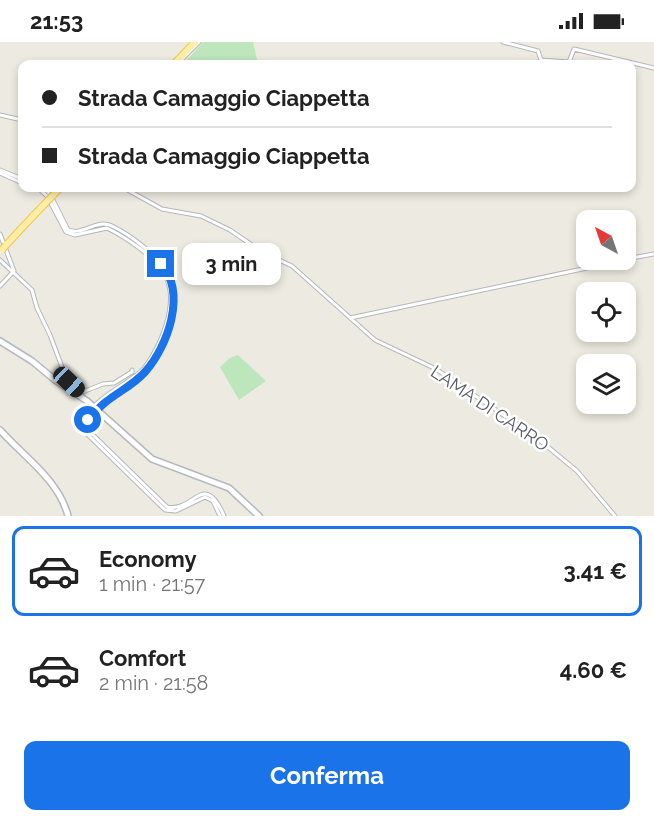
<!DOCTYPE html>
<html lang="it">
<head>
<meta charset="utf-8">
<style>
	:root { --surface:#fff; --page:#f6f6f6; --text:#222; --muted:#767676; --line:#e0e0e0; --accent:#1a73e8 }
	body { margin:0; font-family:Raleway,sans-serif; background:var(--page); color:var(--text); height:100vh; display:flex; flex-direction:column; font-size:22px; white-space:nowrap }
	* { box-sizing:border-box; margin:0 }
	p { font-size:20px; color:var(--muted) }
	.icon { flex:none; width:33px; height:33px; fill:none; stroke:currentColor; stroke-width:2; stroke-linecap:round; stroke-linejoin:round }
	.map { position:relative; height:474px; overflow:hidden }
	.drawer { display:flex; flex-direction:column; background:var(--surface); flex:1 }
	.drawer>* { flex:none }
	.guide { position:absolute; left:18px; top:18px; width:618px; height:132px; border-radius:12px; box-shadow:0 3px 9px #0003; display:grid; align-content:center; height:132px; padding:0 24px; background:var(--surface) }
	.needle { width:39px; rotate:320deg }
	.tools { position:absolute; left:576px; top:168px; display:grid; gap:12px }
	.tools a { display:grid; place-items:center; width:60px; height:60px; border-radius:12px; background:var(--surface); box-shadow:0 3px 9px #0003; font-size:30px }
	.end { position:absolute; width:27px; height:27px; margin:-14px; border:8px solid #1a73e8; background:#fff; box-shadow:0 0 0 3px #fff }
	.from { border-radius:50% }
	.bubble { position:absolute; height:42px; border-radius:12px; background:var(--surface); box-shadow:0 3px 9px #0003; font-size:20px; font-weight:700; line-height:42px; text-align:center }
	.car { position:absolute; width:18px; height:36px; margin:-18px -9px; border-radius:8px; box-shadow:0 0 4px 2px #0007; background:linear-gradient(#222 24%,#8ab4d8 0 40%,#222 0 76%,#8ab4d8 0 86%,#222 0) }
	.guide b { display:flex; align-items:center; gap:21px; height:57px; font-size:22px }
	.guide b+b { border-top:2px solid var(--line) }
	.guide i { width:15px; height:15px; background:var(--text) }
	ul { padding:10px 0 0; list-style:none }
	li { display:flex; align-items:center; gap:18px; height:90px; margin:0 12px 9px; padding:0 12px; border:3px solid transparent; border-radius:12px }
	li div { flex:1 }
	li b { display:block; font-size:22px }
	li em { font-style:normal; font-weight:700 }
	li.active { border-color:var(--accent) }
	li>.icon { width:54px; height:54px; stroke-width:1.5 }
	.action { display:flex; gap:12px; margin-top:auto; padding:12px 24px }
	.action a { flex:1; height:69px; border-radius:12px; background:var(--accent); color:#fff; font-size:24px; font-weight:700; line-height:69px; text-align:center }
	.status { display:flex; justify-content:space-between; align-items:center; height:42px; padding:0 30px; background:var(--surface); direction:ltr }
	.status svg { height:16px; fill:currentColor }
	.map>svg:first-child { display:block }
</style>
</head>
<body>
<div class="status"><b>21:53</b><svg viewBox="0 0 49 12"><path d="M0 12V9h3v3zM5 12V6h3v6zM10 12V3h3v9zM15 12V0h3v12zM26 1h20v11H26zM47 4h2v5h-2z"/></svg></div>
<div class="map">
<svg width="654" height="474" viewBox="0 0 654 474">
	<rect width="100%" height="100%" fill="#edeae1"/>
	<path fill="#bde6bd" d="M203,0H253L258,22H187L186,19Z
		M238,313L266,339L239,358L220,325L230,316Z"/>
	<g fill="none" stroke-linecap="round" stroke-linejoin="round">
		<path stroke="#9fd7ff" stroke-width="1.5" d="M15,136L22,139
			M41,146L49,154
			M111,185L139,204
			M83,190L101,184
			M164,229L170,244
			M147,448L167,467"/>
		<g stroke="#b4b8bc" stroke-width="5">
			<path id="street" d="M503,0L538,9L541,18L569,20L574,7L654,26
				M182,17L199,0
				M0,73L22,78
				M0,128L22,137
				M0,131L22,141
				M38,146L47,154L66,190L75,193L107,186C125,195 158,216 166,235C179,262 161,303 145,325C130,345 73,361 88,393L165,468L176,469L205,455L213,459L220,474
				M44,146L50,152L68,188C83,194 97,176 112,184C129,192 163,217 170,235C182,264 164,307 145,330C129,349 97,355 88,381L90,390L167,465C194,471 204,427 224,474
				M124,146L162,167L201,174L230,188L262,210L292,224L375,298L436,327L537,396L577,429L615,474
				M0,192L14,229
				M626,217L654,212
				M0,218L32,248L37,266L50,293L65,333L82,354
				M0,244L14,229
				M350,276L625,218
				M80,351L103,342L114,341L132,330V328"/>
		</g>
		<g stroke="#b5b9be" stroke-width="8">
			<path id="secondary" d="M0,299L32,319L55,338L87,359L152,417L229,446L259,474
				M0,388C24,415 59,438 68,474"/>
		</g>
		<g stroke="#f4c453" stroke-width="8">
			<path id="primary" d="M174,22L195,0
				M6,203L34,173"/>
		</g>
		<use href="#street" stroke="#fff" stroke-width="3"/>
		<use href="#secondary" stroke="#fff" stroke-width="5"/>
		<use href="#primary" stroke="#ffefa4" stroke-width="6"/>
		<g stroke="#f4c453" stroke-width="8" stroke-linecap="butt">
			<path id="primary-bridge" d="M34,173L60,146
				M2,208L6,203"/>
		</g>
		<use href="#primary-bridge" stroke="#ffefa4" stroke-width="6"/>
	</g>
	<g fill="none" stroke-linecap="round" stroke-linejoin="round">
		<path stroke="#1a73e8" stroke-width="8" d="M88,378C106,354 129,348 145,330C168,304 187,251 161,222"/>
	</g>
	<g text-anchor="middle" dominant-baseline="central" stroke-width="5" stroke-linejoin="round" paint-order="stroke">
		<g font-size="18" fill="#5a5e63" stroke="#fff">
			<text transform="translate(490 366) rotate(34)">LAMA DI CARRO</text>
		</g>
	</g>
</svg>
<div class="tools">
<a><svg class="needle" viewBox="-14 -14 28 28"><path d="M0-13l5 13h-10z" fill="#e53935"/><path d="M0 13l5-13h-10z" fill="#767676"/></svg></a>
<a><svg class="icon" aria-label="locate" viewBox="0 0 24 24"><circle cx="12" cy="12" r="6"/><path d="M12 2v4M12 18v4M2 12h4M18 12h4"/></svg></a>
<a><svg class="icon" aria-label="layers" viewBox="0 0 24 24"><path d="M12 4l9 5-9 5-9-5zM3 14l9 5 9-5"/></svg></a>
</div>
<i class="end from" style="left:88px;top:378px"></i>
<i class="end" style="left:161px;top:222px"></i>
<div class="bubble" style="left:182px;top:201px;width:99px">3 min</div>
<i class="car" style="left:69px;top:340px;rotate:133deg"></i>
<div class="guide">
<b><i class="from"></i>Strada Camaggio Ciappetta</b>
<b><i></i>Strada Camaggio Ciappetta</b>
</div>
</div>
<section class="drawer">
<ul>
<li class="active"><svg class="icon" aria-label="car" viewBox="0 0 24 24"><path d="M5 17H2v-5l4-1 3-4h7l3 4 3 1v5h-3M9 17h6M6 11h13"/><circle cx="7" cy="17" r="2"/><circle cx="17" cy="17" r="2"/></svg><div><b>Economy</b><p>1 min · 21:57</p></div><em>3.41 €</em></li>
<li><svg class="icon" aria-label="car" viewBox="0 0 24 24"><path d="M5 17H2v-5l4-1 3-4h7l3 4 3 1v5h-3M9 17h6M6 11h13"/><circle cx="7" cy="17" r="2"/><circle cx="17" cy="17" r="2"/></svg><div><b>Comfort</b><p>2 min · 21:58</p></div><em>4.60 €</em></li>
</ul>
<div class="action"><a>Conferma</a></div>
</section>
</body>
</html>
